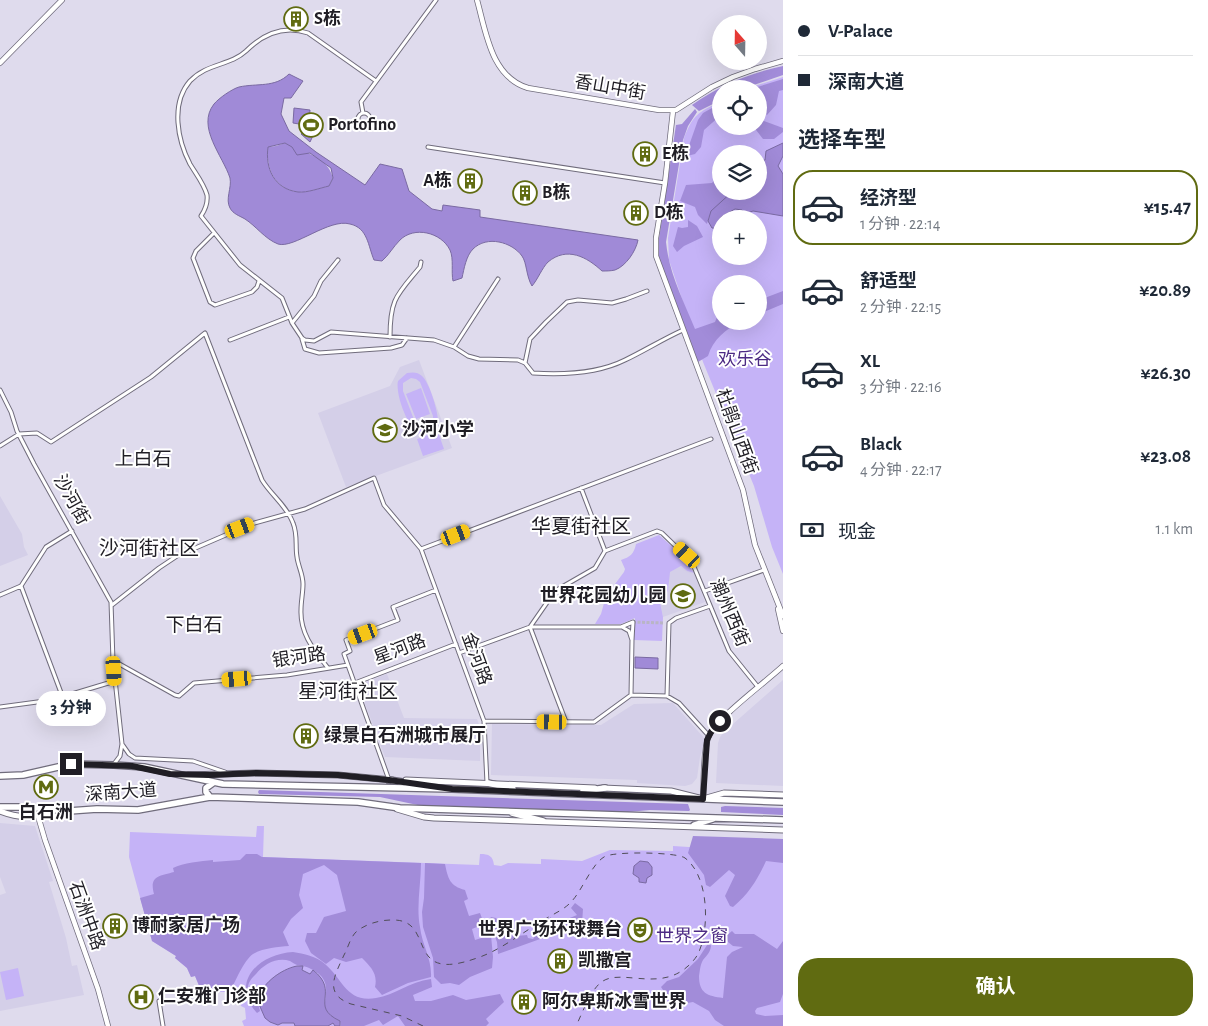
<!DOCTYPE html>
<html lang="zh">
<head>
<meta charset="utf-8">
<style>
	:root { --surface:#fff; --page:#f6f6f7; --text:#1f2937; --muted:#747a83; --line:#e0e1e3; --accent:#606b11 }
	body { margin:0; font-family:"Alegreya Sans","Noto Sans SC",sans-serif; background:var(--page); color:var(--text); height:100vh; display:flex; flex-direction:column; font-size:19px; white-space:nowrap }
	* { box-sizing:border-box; margin:0 }
	p { font-size:16px; color:var(--muted) }
	.icon { flex:none; width:28px; height:28px; fill:none; stroke:currentColor; stroke-width:2; stroke-linecap:round; stroke-linejoin:round }
	.map { position:relative; flex:1; overflow:hidden }
	.side { display:flex; flex-direction:column; background:var(--surface); width:425px }
	.side>* { flex:none }
	.banner { display:grid; align-content:center; height:110px; padding:0 15px; background:var(--surface) }
	.needle { width:32px; rotate:340deg }
	.fabs { position:absolute; left:712px; top:15px; display:grid; gap:10px }
	.fabs a { display:grid; place-items:center; width:55px; height:55px; border-radius:50%; background:var(--surface); box-shadow:0 5px 20px #0002; font-size:25px }
	.end { position:absolute; width:22px; height:22px; margin:-11px; border:6px solid #201e25; background:#fff; box-shadow:0 0 0 2px #fff }
	.from { border-radius:50% }
	.bubble { position:absolute; height:35px; border-radius:18px; background:var(--surface); box-shadow:0 5px 20px #0002; font-size:16px; font-weight:700; line-height:35px; text-align:center }
	.car { position:absolute; width:15px; height:30px; margin:-15px -8px; border-radius:6px; box-shadow:0 0 4px 1px #0007; background:linear-gradient(#f5c518 24%,#345 0 40%,#f5c518 0 76%,#345 0 86%,#f5c518 0) }
	.banner b { display:flex; align-items:center; gap:18px; height:48px; font-size:19px }
	.banner b+b { border-top:1px solid var(--line) }
	.banner i { width:12px; height:12px; background:var(--text) }
	ul { padding:0; list-style:none }
	li { display:flex; align-items:center; gap:15px; height:75px; margin:0 10px 8px; padding:0 5px; border:2px solid transparent; border-radius:20px }
	li div { flex:1 }
	li b { display:block; font-size:19px }
	li em { font-style:normal; font-weight:700 }
	li.selected { border-color:var(--accent) }
	li>.icon { width:45px; height:45px; stroke-width:1.5 }
	h2 { padding:0 15px; font-size:22px; line-height:60px }
	.pay { display:flex; align-items:center; gap:12px; height:55px; padding:0 15px; font-size:19px }
	.pay p { margin-inline-start:auto }
	.button { display:flex; gap:10px; margin-top:auto; padding:10px 15px }
	.button a { flex:1; height:58px; border-radius:20px; background:var(--accent); color:#fff; font-size:20px; font-weight:700; line-height:58px; text-align:center }
	main { display:flex; flex:1; min-height:0 }
	.map>svg:first-child { display:block }
</style>
</head>
<body>
<main>
<div class="map">
<svg width="783" height="1026" viewBox="0 0 783 1026">
	<rect width="100%" height="100%" fill="#dfdbed"/>
	<path fill="#d4cfe8" d="M419,360L452,448L346,487L318,413L390,386L400,367Z
		M0,496L22,534L24,547L28,555L0,566Z
		M681,566L687,571L694,573L705,602L663,617L660,602L668,591L669,572Z
		M387,674L404,718L477,719L480,727V761L385,757L358,685Z
		M783,680V786L716,783L718,743L720,737L725,731Z
		M673,703L705,739L700,757L697,778L692,784L685,786L637,783V780L491,775L492,724L601,725L634,704Z
		M0,823L35,826L53,881L49,882L66,938L72,966L77,965L84,995L0,1011V895L6,893L0,877Z"/>
	<path fill="#c5b3f7" fill-rule="evenodd" d="M783,77V574L772,547L754,486L703,362L669,260L668,238L684,138C694,113 698,113 721,101V126H759V89H745ZM721,154H759V191H721ZM721,219H759V256H721ZM721,284H759V321H721Z
		M407,373C413,372 418,372 422,376C430,383 440,417 438,426C417,459 394,396 398,381ZM411,378L416,379L420,382L433,416V424L427,429H420L416,425L403,391V383Z
		M421,388L430,414L416,419L406,394Z
		M438,432L444,449L423,456L417,439Z
		M659,535L684,557L694,573L687,571L681,566L670,572L668,591L660,602L663,617L662,641L634,640L635,618L621,624H595L601,614L606,596L624,572L625,569L621,560C630,557 634,554 636,544Z
		M257,826H264L263,857L479,865L480,854C489,854 493,856 494,865L501,866L508,863L541,864V859L582,861L610,850L673,851V846L783,853V1026H244L242,1021L246,1019L245,1008L241,1006L235,992H221L200,988L195,976L191,977L187,968L175,958L176,956L152,941L129,857L130,832L256,837Z
		M18,968L24,996L6,1000L0,972Z"/>
	<path fill="#a28cd9" d="M783,66V75L742,89H721V100L699,111L692,105C720,85 750,73 783,66Z
		M783,79V90L779,91L776,105L767,115L759,106V89H751Z
		M721,103V115L704,130L701,147L695,154L687,156L686,154L698,120L703,113Z
		M695,109L697,112L688,126L683,140L666,242C669,273 683,300 695,329L715,322L721,307V321H740C726,330 713,339 708,356L698,362L657,252L676,125L682,124Z
		M759,116L764,121L783,128V132L774,139H763L753,126H759Z
		M285,143C303,153 327,155 333,178L329,186C320,188 307,193 298,192C274,189 266,168 268,147L276,146Z
		M721,169V191H733L709,217L707,224L698,215L695,207L680,201L686,185L712,183L716,178Z
		M688,220L697,226L703,237L684,246L677,252L673,246L678,227L682,228L688,227Z
		M783,291V304L759,314V300Z
		M259,790L688,804L690,810L689,811L650,810L628,812L427,807L380,797L259,794L258,792Z
		M725,806L783,808V815L721,812V807Z
		M693,836L783,839V863L766,861C758,879 748,895 733,907L730,906L725,896L735,875L729,870L710,887L706,885L704,875L688,853Z
		M246,854H257L262,857L421,863C421,884 416,907 420,927C422,945 432,959 431,977L408,983L382,995L375,987C378,974 371,967 362,958L346,962L334,958L326,964L311,953L305,941L307,933H316L324,917L346,911L337,875L324,865L303,874L299,895L303,908L291,919L283,932L289,946C278,947 263,948 253,954C244,960 235,982 230,992L200,988L195,976L191,977L187,968L175,958L176,956L152,941L140,898L154,894C149,876 159,876 174,872L173,868C183,863 201,861 213,860V862L240,860Z
		M425,863L445,864C448,879 450,886 465,890L468,899L464,901L469,916L480,913L484,924L472,929L475,940L491,935L493,957L492,968L470,977L459,985L450,983L441,984L434,977L433,958L423,927L422,912L424,898Z
		M575,903L583,909L582,924L498,954L497,942L489,920L491,917L496,918C498,921 498,924 500,927C505,938 517,936 527,935L528,938L533,939L537,934L534,929L551,917L552,929L558,927L560,922L577,915L571,908Z
		M732,931L735,934H754L777,949L783,941V994L780,1002L757,1008L755,1011L756,1014L765,1016L783,1015V1026H724L715,1020L709,1011L693,1002L676,1005L669,999L661,987L667,981L679,977L698,959L709,942L711,946C710,953 707,955 703,960C700,965 700,971 699,976C699,993 707,996 723,998L727,957L732,952L743,947L733,946L728,942L726,936Z
		M293,952C304,954 316,956 325,964C343,979 346,1003 376,998C395,995 409,982 431,979L432,987L413,995L415,1001H431L453,995L466,1000L500,994L504,1002L486,1019L489,1023L486,1026H405L398,1016L383,1025L379,1020L364,1026H341L340,1021C336,1019 330,1017 327,1013C319,1002 338,982 311,969C306,966 302,966 297,965C294,964 292,962 290,961C277,957 264,964 256,974C252,978 248,982 248,988C248,996 255,998 258,1004C259,1006 259,1008 260,1011L257,1013C229,982 259,954 293,952Z"/>
	<path fill="#a08ad7" stroke="#7a6aa2" fill-rule="evenodd" d="M289,74L303,81L291,98H284L281,114L289,131L316,152L365,185L380,164L402,169L409,191L432,209L442,211L443,205L480,210V217L638,240C636,251 626,266 615,270C611,271 606,271 602,271C587,257 567,246 548,262C542,268 538,279 532,286C526,276 527,263 522,256C512,242 487,235 473,249C466,256 464,269 462,278L453,281C451,272 454,259 450,250C441,232 414,226 400,240C393,247 389,255 382,261L374,260C368,246 368,228 350,224C329,218 294,249 278,244C265,239 256,226 245,219C240,216 233,214 230,208C225,199 232,188 230,178C223,156 196,127 214,104C219,98 232,89 239,87C257,83 275,88 289,74ZM285,143L292,147L297,155L310,153L331,168L333,178L329,186C320,188 307,193 298,192C274,189 265,168 268,147Z
		M294,108L310,110L309,123L318,125L310,142L301,134L308,128L305,125L293,123Z
		M783,143V156L778,166L783,174V216L753,211L745,214L742,210L735,209L721,217V229L712,228L708,221L711,211L733,191H759V161L765,160L766,151Z
		M635,657L658,658V669L635,668Z
		M640,861L648,862L652,867V875L647,878L646,883L639,882V878L633,874L634,866Z
		M297,966H303L302,970L310,974L313,970C341,992 308,1006 340,1021V1026H335L333,1023L328,1026H295L294,1023H282L278,1025L270,1022L265,1018L258,1002C259,985 281,969 297,966Z"/>
	<g fill="none" stroke-linecap="round" stroke-linejoin="round">
		<path stroke="#b9b5c5" stroke-width="3" stroke-dasharray="3 1.5" stroke-linecap="butt" d="M633,622L664,623"/>
		<g stroke="#706c7c" stroke-width="5">
			<path id="minor" d="M376,81L308,33C284,25 263,34 246,51C230,66 207,63 190,81C170,104 178,141 190,164C196,174 204,184 207,195C208,203 205,210 201,216L240,265L282,298L292,323L302,338L305,340L314,341L331,332L434,340L454,347L468,356L479,359L518,360L525,363L533,373C564,375 597,374 625,360C644,351 663,339 683,330
				M363,113L361,102L436,0
				M358 119a6 6 0 1 1 12 0a6 6 0 1 1-12 0Z
				M428,147L665,183
				M214,233L196,251L193,258L210,302L215,305L252,292L257,287L259,281
				M292,323L314,296L321,281L338,260
				M390,337C390,298 397,295 420,267L421,262
				M302,339L305,349L319,353L391,348L402,345L407,338
				M230,340L289,317
				M454,347L498,279
				M525,363L530,339L546,322L567,302L578,300L612,303L626,299L647,291
				M0,390L11,412L17,431L34,464L111,602L113,661L122,744L120,756L114,764
				M0,446L19,434L37,433L51,442L151,377L205,333L262,480C271,495 287,506 293,523C298,535 295,546 297,557C298,566 303,574 303,584C303,593 301,601 301,610C300,634 314,650 328,668
				M581,488L605,551
				M421,549L711,439
				M605,551L657,531L662,533L692,562L729,651L758,687
				M705,591L764,570
				M0,595L21,586
				M112,605L159,568L177,556L251,524L305,509L374,478L384,505L421,549L484,721L487,783
				M622,627L629,631L632,640L631,695
				M459,653L530,627L555,591L595,568L605,551
				M114,661L175,695L179,696L194,683L287,675L348,665
				M355,683L456,644
				M667,696L669,623L676,618L710,606
				M63,698L21,586L46,547L72,531
				M0,707L52,700L115,681
				M484,721L594,722L631,695L667,696L679,703L709,736
				M566,722L530,627H621L633,622L632,640
				M122,744L129,754L135,758L193,761L225,772
				M389,780L344,654L350,651L346,640L398,620L393,607L436,590
				M159,1001L163,1026"/>
		</g>
		<g stroke="#706c7c" stroke-width="6">
			<path id="tertiary" d="M477,0C486,32 491,77 528,88L659,110H676L712,87L733,77L755,69L783,61
				M0,63L62,0
				M673,111L665,183L656,238V256L743,490L755,545L783,616
				M778,609L783,631
				M703,799C704,782 703,752 708,738C715,719 766,682 783,666
				M38,816L45,840L98,989L108,1026"/>
		</g>
		<g stroke="#706c7c" stroke-width="7">
			<path id="secondary" d="M188,775L257,773L338,775L392,780
				M406,780L595,788
				M603,788L671,791L703,799L724,793L783,795
				M397,809L424,817L434,818L783,830
				M0,811C20,819 35,818 55,810"/>
		</g>
		<g stroke="#706c7c" stroke-width="8">
			<path id="primary" d="M0,776L23,775L71,764L114,765L144,767L223,784L452,789L783,802
				M389,780L423,785
				M488,783L513,789
				M583,791L605,788
				M210,797L206,792V788L213,783
				M0,807H28L69,811L97,809L138,810L210,797L358,802L400,808L783,820
				M512,813L543,821
				M694,825L713,819"/>
		</g>
		<use href="#minor" stroke="#fff" stroke-width="3"/>
		<use href="#tertiary" stroke="#fff" stroke-width="4.5"/>
		<use href="#secondary" stroke="#fff" stroke-width="5"/>
		<use href="#primary" stroke="#fff" stroke-width="5.5"/>
		<path stroke="#504d57" stroke-width="1" stroke-dasharray="6 6" stroke-linecap="butt" d="M423,1026L402,1016L351,1004C323,994 335,975 344,955C348,948 350,938 356,932C365,924 380,920 391,920C438,918 402,985 477,958C499,951 522,933 542,921C551,915 564,910 571,902C582,891 591,865 604,857C612,851 677,852 685,858C709,876 710,929 698,954C694,961 687,968 680,972C653,988 621,970 603,981C591,988 582,1014 576,1026"/>
	</g>
	<g fill="none" stroke-linecap="round" stroke-linejoin="round">
		<path stroke="#201e25" stroke-width="6" d="M71,764L132,766L170,774L210,775L257,773L338,775L389,780L452,789L703,799L707,740L711,732L720,721"/>
	</g>
	<defs>
		<g id="building-ring" transform="scale(1.25)"><circle r="9.5" fill="#fff" stroke="#606b11" stroke-width="1.5"/><path d="M-4-6H4V6H1V3H-1V6H-4ZM-2.5-4.3h1.7v1.8h-1.7ZM.8-4.3h1.7v1.8H.8ZM-2.5-1h1.7V.8h-1.7ZM.8-1h1.7V.8H.8Z" fill="#606b11"/></g>
		<g id="stadium-ring" transform="scale(1.25)"><circle r="9.5" fill="#fff" stroke="#606b11" stroke-width="1.5"/><path d="M0-5a6.5 5 0 1 0 0 10a6.5 5 0 1 0 0-10ZM-3.5-1.8h7v3.6h-7Z" fill="#606b11"/></g>
		<g id="school-ring" transform="scale(1.25)"><circle r="9.5" fill="#fff" stroke="#606b11" stroke-width="1.5"/><path d="M0-5L7-2L0 1L-7-2ZM-4 1L0 2.5L4 1V4Q0 6-4 4Z" fill="#606b11"/></g>
		<g id="metro-ring" transform="scale(1.25)"><circle r="9.5" fill="#fff" stroke="#606b11" stroke-width="1.5"/><path d="M-5.5 5V-5H-3L0 0L3-5H5.5V5H3V-.5L0 4L-3-.5V5Z" fill="#606b11"/></g>
		<g id="theatre-ring" transform="scale(1.25)"><circle r="9.5" fill="#fff" stroke="#606b11" stroke-width="1.5"/><path d="M-5-5.5Q0-4 5-5.5V0Q5 5 0 6Q-5 5-5 0ZM-3.3-2.5H-1v1.5H-3.3ZM1-2.5H3.3v1.5H1ZM-2.8 1Q0 5.5 2.8 1Z" fill="#606b11"/></g>
		<g id="hospital-ring" transform="scale(1.25)"><circle r="9.5" fill="#fff" stroke="#606b11" stroke-width="1.5"/><path d="M-5-5h3v3.5h4V-5h3V5h-3V1.5h-4V5h-3Z" fill="#606b11"/></g>
	</defs>
	<g fill-rule="evenodd">
		<use href="#building-ring" x="296" y="19"/>
		<use href="#stadium-ring" x="311" y="125"/>
		<use href="#building-ring" x="645" y="154"/>
		<use href="#building-ring" x="470" y="181"/>
		<use href="#building-ring" x="525" y="193"/>
		<use href="#building-ring" x="636" y="213"/>
		<use href="#school-ring" x="385" y="430"/>
		<use href="#school-ring" x="683" y="596"/>
		<use href="#building-ring" x="306" y="736"/>
		<use href="#metro-ring" x="46" y="787"/>
		<use href="#building-ring" x="115" y="926"/>
		<use href="#theatre-ring" x="640" y="930"/>
		<use href="#building-ring" x="560" y="961"/>
		<use href="#hospital-ring" x="141" y="997"/>
		<use href="#building-ring" x="524" y="1002"/>
	</g>
	<g text-anchor="middle" dominant-baseline="central" stroke-width="4" stroke-linejoin="round" paint-order="stroke">
		<g font-size="18" font-weight="bold" fill="#201e25" stroke="#fff" text-anchor="start">
			<text x="314" y="19">S栋</text>
			<text x="328" y="125">Portofino</text>
			<text x="662" y="154">E栋</text>
			<text x="452" y="181" text-anchor="end">A栋</text>
			<text x="542" y="193">B栋</text>
			<text x="654" y="213">D栋</text>
			<text x="402" y="430">沙河小学</text>
			<text x="666" y="596" text-anchor="end">世界花园幼儿园</text>
			<text x="324" y="736">绿景白石洲城市展厅</text>
			<text x="46" y="813" text-anchor="middle">白石洲</text>
			<text x="132" y="926">博耐家居广场</text>
			<text x="622" y="930" text-anchor="end">世界广场环球舞台</text>
			<text x="578" y="961">凯撒宫</text>
			<text x="158" y="997">仁安雅门诊部</text>
			<text x="542" y="1002">阿尔卑斯冰雪世界</text>
		</g>
		<g font-size="18" fill="#201e25" stroke="#fff">
			<text transform="translate(610 88) rotate(10)">香山中街</text>
			<text transform="translate(736 432) rotate(70)">杜鹃山西街</text>
			<text transform="translate(71 500) rotate(61)">沙河街</text>
			<text transform="translate(729 613) rotate(67)">潮州西街</text>
			<text transform="translate(400 650) rotate(-21)">星河路</text>
			<text transform="translate(299 658) rotate(-8)">银河路</text>
			<text transform="translate(476 659) rotate(70)">金河路</text>
			<text transform="translate(121 793) rotate(-4)">深南大道</text>
			<text transform="translate(86 916) rotate(70)">石洲中路</text>
		</g>
		<g font-size="18" fill="#4c2a84" stroke="#fff">
			<text x="745" y="360">欢乐谷</text>
			<text x="692" y="937">世界之窗</text>
		</g>
		<g font-size="19" fill="#201e25" stroke="#fff">
			<text x="143" y="459">上白石</text>
			<text x="194" y="625">下白石</text>
		</g>
		<g font-size="20" fill="#201e25" stroke="#fff">
			<text x="581" y="527">华夏街社区</text>
			<text x="149" y="549">沙河街社区</text>
			<text x="348" y="692">星河街社区</text>
		</g>
	</g>
</svg>
<div class="fabs">
<a><svg class="needle" viewBox="-14 -14 28 28"><path d="M0-13l5 13h-10z" fill="#e53935"/><path d="M0 13l5-13h-10z" fill="#747a83"/></svg></a>
<a><svg class="icon" aria-label="locate" viewBox="0 0 24 24"><circle cx="12" cy="12" r="6"/><path d="M12 2v4M12 18v4M2 12h4M18 12h4"/></svg></a>
<a><svg class="icon" aria-label="layers" viewBox="0 0 24 24"><path d="M12 4l9 5-9 5-9-5zM3 14l9 5 9-5"/></svg></a>
<a>+</a>
<a>−</a>
</div>
<i class="end from" style="left:720px;top:721px"></i>
<i class="end" style="left:71px;top:764px"></i>
<div class="bubble" style="left:36px;top:691px;width:70px">3 分钟</div>
<i class="car" style="left:240px;top:528px;rotate:69deg"></i>
<i class="car" style="left:456px;top:535px;rotate:69deg"></i>
<i class="car" style="left:687px;top:555px;rotate:312deg"></i>
<i class="car" style="left:363px;top:634px;rotate:250deg"></i>
<i class="car" style="left:114px;top:671px;rotate:176deg"></i>
<i class="car" style="left:237px;top:679px;rotate:265deg"></i>
<i class="car" style="left:552px;top:722px;rotate:271deg"></i>
</div>
<section class="side">
<div class="banner">
<b><i class="from"></i>V-Palace</b>
<b><i></i>深南大道</b>
</div>
<h2>选择车型</h2>
<ul>
<li class="selected"><svg class="icon" aria-label="car" viewBox="0 0 24 24"><path d="M5 17H2v-5l4-1 3-4h7l3 4 3 1v5h-3M9 17h6M6 11h13"/><circle cx="7" cy="17" r="2"/><circle cx="17" cy="17" r="2"/></svg><div><b>经济型</b><p>1 分钟 · 22:14</p></div><em>¥15.47</em></li>
<li><svg class="icon" aria-label="car" viewBox="0 0 24 24"><path d="M5 17H2v-5l4-1 3-4h7l3 4 3 1v5h-3M9 17h6M6 11h13"/><circle cx="7" cy="17" r="2"/><circle cx="17" cy="17" r="2"/></svg><div><b>舒适型</b><p>2 分钟 · 22:15</p></div><em>¥20.89</em></li>
<li><svg class="icon" aria-label="car" viewBox="0 0 24 24"><path d="M5 17H2v-5l4-1 3-4h7l3 4 3 1v5h-3M9 17h6M6 11h13"/><circle cx="7" cy="17" r="2"/><circle cx="17" cy="17" r="2"/></svg><div><b>XL</b><p>3 分钟 · 22:16</p></div><em>¥26.30</em></li>
<li><svg class="icon" aria-label="car" viewBox="0 0 24 24"><path d="M5 17H2v-5l4-1 3-4h7l3 4 3 1v5h-3M9 17h6M6 11h13"/><circle cx="7" cy="17" r="2"/><circle cx="17" cy="17" r="2"/></svg><div><b>Black</b><p>4 分钟 · 22:17</p></div><em>¥23.08</em></li>
</ul>
<div class="pay"><svg class="icon" aria-label="cash" viewBox="0 0 24 24"><path d="M3 7h18v10H3z"/><circle cx="12" cy="12" r="2"/></svg>现金<p>1.1 km</p></div>
<div class="button"><a>确认</a></div>
</section>
</main>
</body>
</html>
